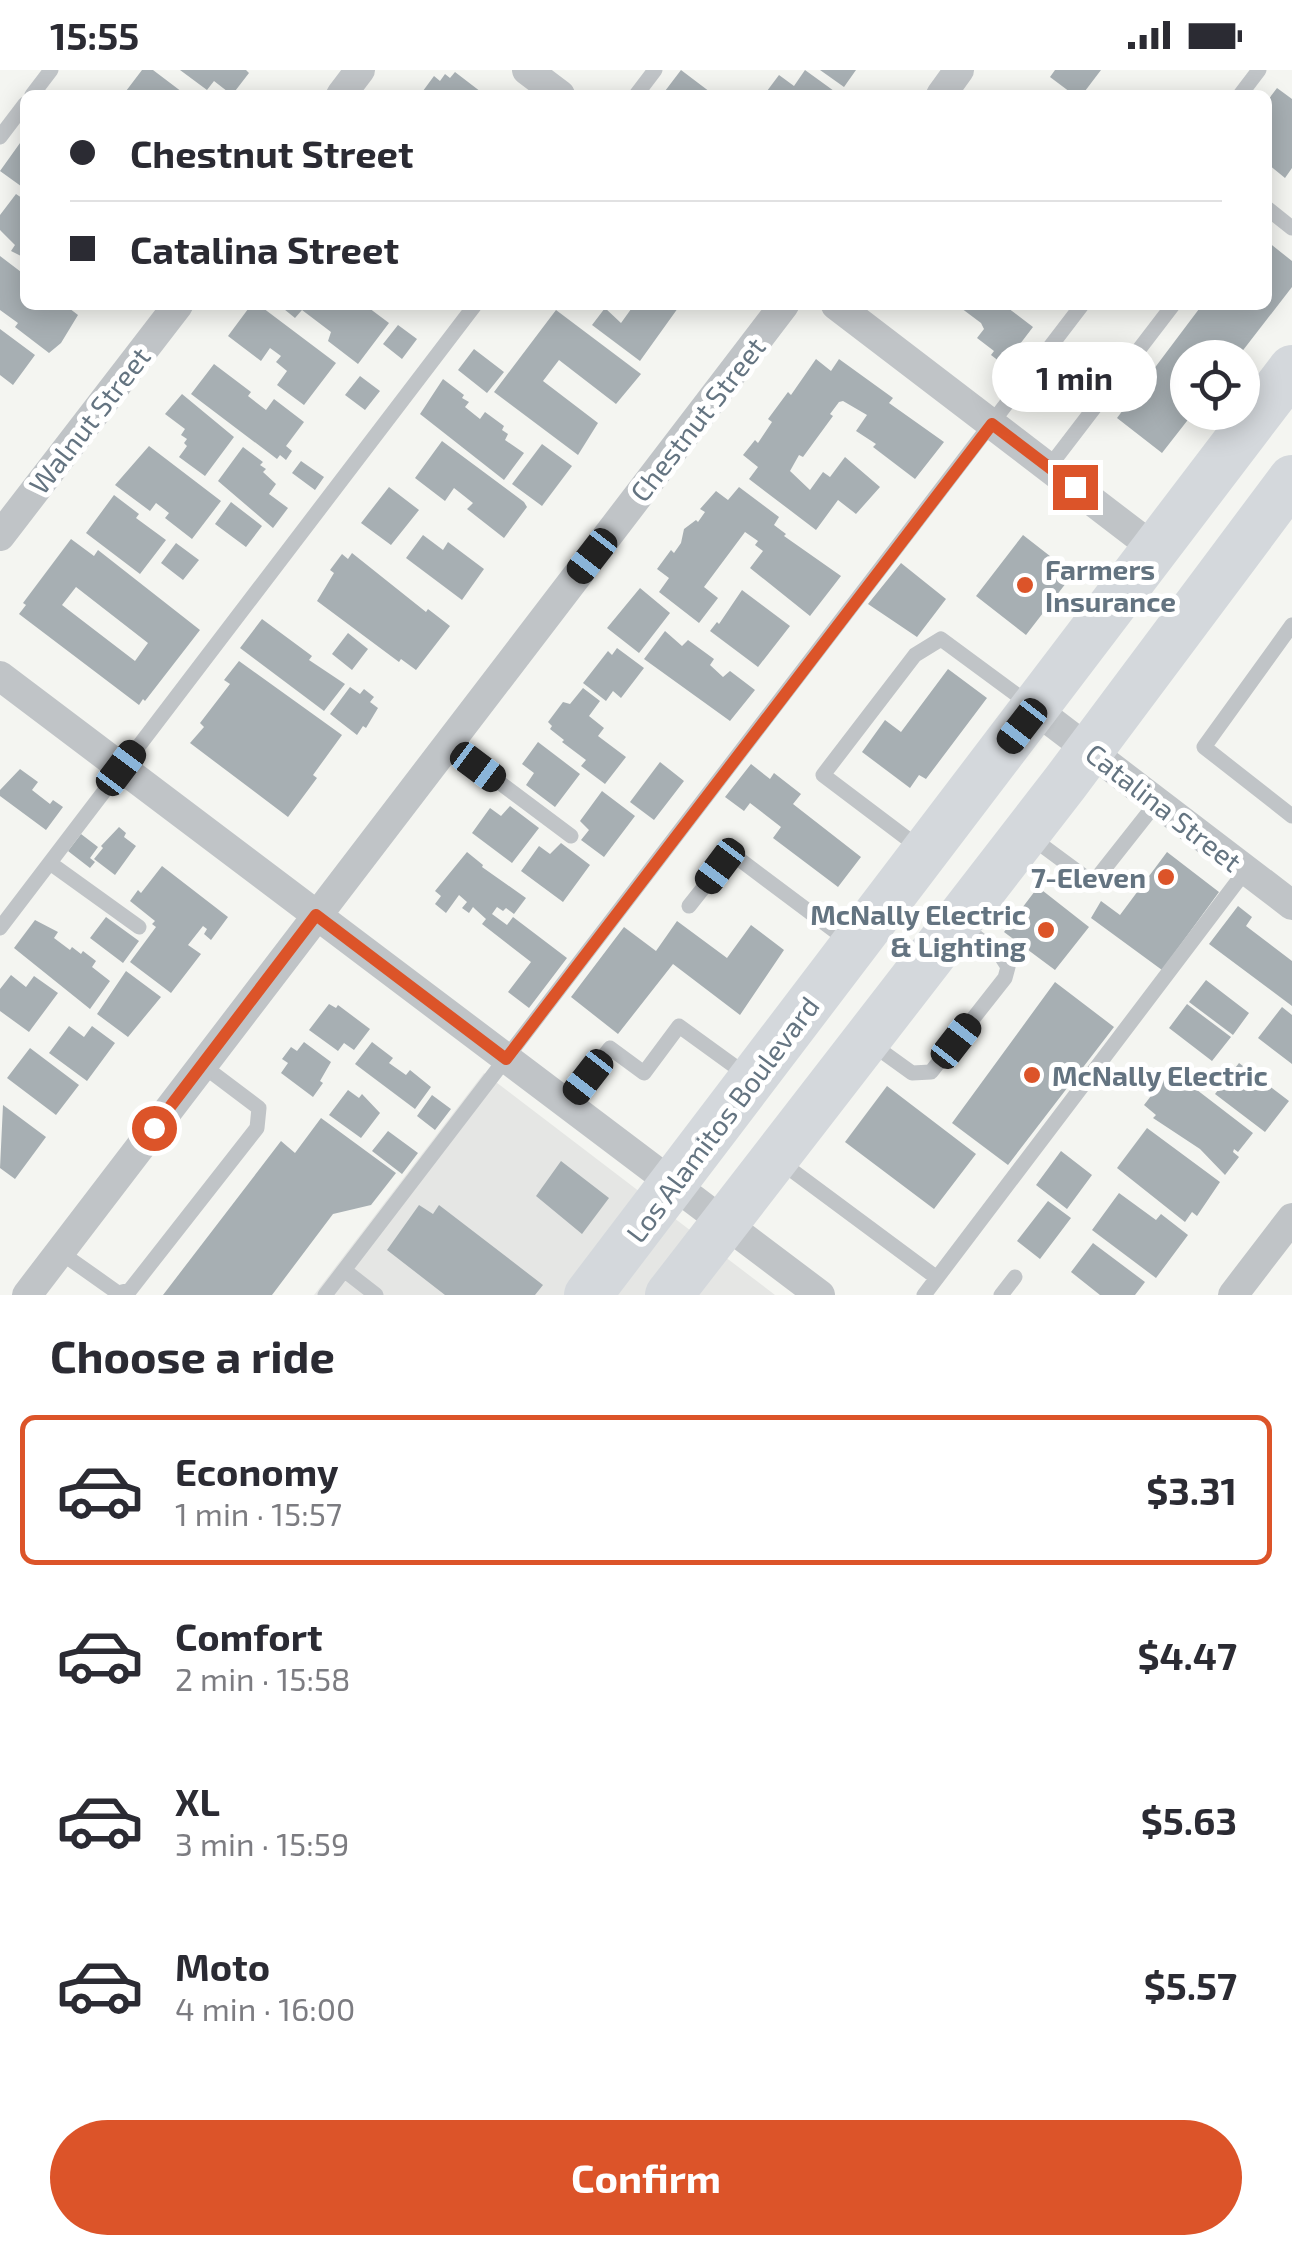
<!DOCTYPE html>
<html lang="en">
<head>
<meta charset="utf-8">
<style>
	:root { --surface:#fff; --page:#f2f2f3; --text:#2b2b33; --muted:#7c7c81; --line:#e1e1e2; --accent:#dc5429 }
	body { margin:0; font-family:"Exo 2",sans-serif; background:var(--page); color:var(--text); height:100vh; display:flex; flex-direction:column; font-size:38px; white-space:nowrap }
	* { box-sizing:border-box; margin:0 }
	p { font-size:32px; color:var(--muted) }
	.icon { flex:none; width:55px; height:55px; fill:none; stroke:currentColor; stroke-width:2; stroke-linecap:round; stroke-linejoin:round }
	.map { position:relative; height:1225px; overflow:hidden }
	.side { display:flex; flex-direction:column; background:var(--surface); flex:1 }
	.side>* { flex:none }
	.hud { position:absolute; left:20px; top:20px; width:1252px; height:220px; border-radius:15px; box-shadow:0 5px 25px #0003; display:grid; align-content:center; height:220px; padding:0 50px; background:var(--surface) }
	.tools { position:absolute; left:1170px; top:270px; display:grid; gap:20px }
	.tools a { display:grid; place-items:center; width:90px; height:90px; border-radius:50%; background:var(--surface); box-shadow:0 5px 25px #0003; font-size:50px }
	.end { position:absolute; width:45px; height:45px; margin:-22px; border:12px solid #dc5429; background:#fff; box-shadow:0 0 0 5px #fff }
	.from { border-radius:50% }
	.bubble { position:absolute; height:70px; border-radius:35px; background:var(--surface); box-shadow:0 5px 25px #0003; font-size:32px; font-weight:700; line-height:70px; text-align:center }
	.car { position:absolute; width:30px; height:60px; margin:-30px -15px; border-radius:12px; box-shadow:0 0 8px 2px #0007; background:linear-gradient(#222 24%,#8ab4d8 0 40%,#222 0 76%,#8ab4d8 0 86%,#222 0) }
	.hud b { display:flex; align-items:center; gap:35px; height:95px; font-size:38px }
	.hud b+b { border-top:2px solid var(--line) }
	.hud i { width:25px; height:25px; background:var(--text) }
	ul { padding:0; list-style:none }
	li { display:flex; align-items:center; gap:30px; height:150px; margin:0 20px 15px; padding:0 30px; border:5px solid transparent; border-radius:15px }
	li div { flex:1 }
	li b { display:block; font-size:38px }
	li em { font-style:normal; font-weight:700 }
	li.on { border-color:var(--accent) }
	li>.icon { width:90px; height:90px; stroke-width:1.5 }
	h2 { padding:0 50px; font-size:45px; line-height:120px }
	.action { display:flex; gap:20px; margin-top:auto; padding:20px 50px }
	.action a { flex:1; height:115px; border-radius:60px; background:var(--accent); color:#fff; font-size:40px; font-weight:700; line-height:115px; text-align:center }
	.status { display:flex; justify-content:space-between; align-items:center; height:70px; padding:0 50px; background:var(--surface); direction:ltr }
	.status svg { height:28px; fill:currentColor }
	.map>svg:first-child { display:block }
</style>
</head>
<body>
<div class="status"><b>15:55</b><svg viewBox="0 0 49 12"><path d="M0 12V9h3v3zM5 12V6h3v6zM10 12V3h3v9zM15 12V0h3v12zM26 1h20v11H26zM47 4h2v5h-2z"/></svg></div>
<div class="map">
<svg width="1292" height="1225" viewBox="0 0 1292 1225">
	<rect width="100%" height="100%" fill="#f4f5f1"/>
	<path fill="#e5e6e4" d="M484,1003L775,1225H314Z"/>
	<path fill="#a7afb3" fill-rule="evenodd" d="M142,0H153L186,25H123Z
		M180,0H246L249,3L232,25L214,11L207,20Z
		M681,0L714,25H662Z
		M805,0L834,21L831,25H764L779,5L794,16Z
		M820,0H856L844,17Z
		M1055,0H1101L1082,25H1074L1050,7Z
		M455,2L485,25H420L434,6L440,11L445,4L450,8Z
		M1277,18L1292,29V98L1285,108L1268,94V30Z
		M25,66V119L0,101Z
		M16,124L25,130V188L11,181L15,175L0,160V145Z
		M1268,172L1292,191V217L1237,288H1188V342H1194L1162,383L1117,348L1202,235H1268Z
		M0,186L25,205V235H65L78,245L61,273L49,283L15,257L18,253L0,240Z
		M251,235H259L336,293L304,335L277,315L287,301L276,292L281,286L270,278L261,291L228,266Z
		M279,235H365L389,253L358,294L328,271L331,262L302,240L295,248Z
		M634,235L678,238L640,291L592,255L605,238L621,253Z
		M957,235H1004L1033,257L1004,295L991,285L994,281L977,268L984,259L981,253Z
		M556,240L641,304L616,334L559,290L543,311L598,353L578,385L494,322Z
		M398,255L417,269L402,289L383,274Z
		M0,259L35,285L13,315L0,305Z
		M474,279L504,302L487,323L458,300Z
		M816,289L831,301L839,289L893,328L889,333L944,372L915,409L873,377L876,374L856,361L867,345L843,331L839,332L830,344L833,346L803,387L799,385L790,401L810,420L823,402L830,407L845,387L880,417L856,444L838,430L816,460L749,409L758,397L743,385L755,370L758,373L772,352L768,349L788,322L791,325Z
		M214,294L251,322L248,326L266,340L274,329L304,352L286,376L292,381L286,390L280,385L277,389L191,324Z
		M360,306L380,321L365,340L345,325Z
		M443,309L464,325L462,328L469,332L465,337L480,349L485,342L504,356L502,360L508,364L505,370L524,383L504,410L420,344Z
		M182,324L234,367L205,406L179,387L187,376L184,373L187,369L181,365L185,359L165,344Z
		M442,371L524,432L527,437L504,468L467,439L473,433L454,418L445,431L415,408Z
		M542,374L572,396L542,436L512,414Z
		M149,376L221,431L192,469L165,448L169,443L156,433L150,441L115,415Z
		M243,377L263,392L260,395L266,399L263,402L276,414L269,424L288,438L273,458L218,411Z
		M301,391L324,407L315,420L292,403Z
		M389,417L419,440L391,475L361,453Z
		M739,417L779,447L774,455L786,464L784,466L841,506L810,546L750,498L763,481L755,475L758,471L745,462L704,517L718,528L699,553L659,522L669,508L657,499L671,480L674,483L681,473L684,459L696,450L698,452L705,442L700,439L716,421L728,430Z
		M114,425L139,444L136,448L166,470L140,504L86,463Z
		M231,432L262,456L246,477L215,454Z
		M423,465L443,480L448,472L484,499L462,530L406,488Z
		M1023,465L1073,504L1026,565L976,526Z
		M71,469L94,486L98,480L200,560L145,631L143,629L139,635L19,544L26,535L23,533ZM76,517L148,573L135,591L62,535Z
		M176,473L199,490L183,510L161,493Z
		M352,483L426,542L428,539L450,556L416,600L401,589L399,592L317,531L334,503L330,500L342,484L348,489Z
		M901,493L946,529L917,567L868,534Z
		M640,518L670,543L639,583L607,558Z
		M742,520L790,556L758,597L710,561L717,552L719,554Z
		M262,549L312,586L309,590L345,614L324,641L240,578Z
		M665,561L682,576L688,570L714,589L710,595L723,607L730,601L755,620L730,651L644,589Z
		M348,563L368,579L352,600L332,584Z
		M617,578L644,598L621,628L613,621L606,631L583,613L608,581L612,585Z
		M239,591L342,665L313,705L317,708L288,747L190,673L204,657L200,653L230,614L224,610Z
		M948,599L987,628L926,709L919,705L910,718L862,682L885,650L901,662Z
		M350,617L360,624L364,619L374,627L370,632L378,638L366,658L363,656L357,665L330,644Z
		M583,618L600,631L589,646L604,658L598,666L626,687L605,714L581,696L586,690L562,672L564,670L550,659L552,656L548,652L563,632L570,634Z
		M538,672L580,704L555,737L526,715L534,703L522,694Z
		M660,692L684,711L654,750L630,732Z
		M751,694L770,709L774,703L801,724L793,734L861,787L838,817L773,768L781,757L750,733L744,741L725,727Z
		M20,699L38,712L32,720L50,734L53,730L63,737L46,760L0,726V720Z
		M602,721L635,746L604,787L581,770L589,760L580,751Z
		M510,736L539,758L512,793L472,763L490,738L501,746Z
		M119,757L126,763L124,767L136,776L115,805L94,789L103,778L101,776Z
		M81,764L98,777L90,788L95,792L90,798L68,781Z
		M561,773L590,795L563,832L521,801L539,776L550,784Z
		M467,782L483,795L482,797L526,828L514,844L506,838L503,841L497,837L492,844L507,855L513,847L567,888L529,938L508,922L531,892L482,854L486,849L475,839L473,837L469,843L462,838L467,832L459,825L446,843L435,834L441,826L435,821Z
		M1167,782L1219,822L1162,900L1091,848L1101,831L1120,845Z
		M162,796L228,847L211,870L204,864L207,859L203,856L188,875L201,884L171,923L130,892L156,857L152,854L155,851L130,831L138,820L141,823Z
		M1038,817L1089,857L1055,900L1004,862Z
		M1238,836L1252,847L1246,856L1292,891V936L1209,874Z
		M106,847L139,871L123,893L90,868Z
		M35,850L58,862L54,868L70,880L72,877L81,884L83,881L96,891L92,897L110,911L90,939L14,878Z
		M677,851L727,888L751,855L784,880L740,945L673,894L618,964L571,927L624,857L656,881Z
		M126,901L161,927L128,967L97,944Z
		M11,905L26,917L34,906L58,923L29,962L0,941V919Z
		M1206,910L1249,943L1233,965L1189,932Z
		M1055,912L1114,957L1008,1095L952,1053Z
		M329,934L336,938L338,935L370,959L354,980L344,973L338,981L309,960Z
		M1187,934L1231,967L1212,991L1169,958Z
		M1282,937L1292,945V994L1258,968Z
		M69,956L84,967L92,956L115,973L87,1011L49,983Z
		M304,972L331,992L320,1011L323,1013L313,1027L281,1003L288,993L282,989L291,977L297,981Z
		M372,972L393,988L389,993L406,1005L410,1000L431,1017L415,1039L355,994Z
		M30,978L79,1015L56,1045L7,1008Z
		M1239,993L1289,1031L1265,1062L1215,1024Z
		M1171,1000L1253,1063L1238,1082L1234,1079L1233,1082L1239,1087L1225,1105L1200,1079L1153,1048L1156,1045L1144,1035Z
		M887,1016L976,1084L934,1139L845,1072Z
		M348,1020L359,1028L362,1024L380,1043L361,1068L329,1045Z
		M432,1025L451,1039L435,1060L417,1046Z
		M3,1035L46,1067L15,1109L0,1098Z
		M321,1048L396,1103L371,1135L333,1144L272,1225H163L281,1071L295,1083Z
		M1147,1058L1220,1112L1197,1146L1192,1142L1185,1152L1117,1098Z
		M388,1061L418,1083L402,1104L372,1081Z
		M1061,1081L1092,1105L1067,1139L1036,1115Z
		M561,1091L609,1128L582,1164L536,1126Z
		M1119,1123L1156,1150L1161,1144L1188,1165L1156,1208L1092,1160Z
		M1048,1131L1071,1148L1040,1189L1017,1171Z
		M419,1135L433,1144L439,1135L543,1215L535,1225H445L387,1180Z
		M1093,1173L1145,1212L1135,1225H1100L1071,1202Z"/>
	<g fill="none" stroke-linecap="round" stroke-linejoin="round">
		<path stroke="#c0c4c7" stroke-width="15" d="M32,25L51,0
			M636,25L655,0
			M1240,25L1259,0
			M0,67L25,34
			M1268,139L1292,158
			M1049,397L1173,235
			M1292,555L1204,677L1292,746
			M448,674L571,766
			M1028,765L1093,813L1157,732
			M921,779L823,705L915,585L941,569L1032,636
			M50,793L139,857
			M689,836L731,783L851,873
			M0,858L475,235
			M869,972L912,1003L931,1002L1005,908L1008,897L1001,886L961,855
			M566,1035L610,978L644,1003L679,956L748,1006
			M778,1090L937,1208
			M60,1182L118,1223L130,1220L257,1058L259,1038L202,995
			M344,1200L376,1225
			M325,1225L1082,235
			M924,1225L1246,800
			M1001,1225L1015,1207"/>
		<path stroke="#c0c4c7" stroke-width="30" d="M527,0L560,25
			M341,25L360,0
			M941,25L959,0
			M836,235L1155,479
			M0,466L178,235
			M0,606L820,1225
			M1035,639L1292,835
			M27,1225L784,235
			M1233,1225L1292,1148"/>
		<path stroke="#d4d8dc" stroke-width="48" d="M588,1225L1292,299
			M669,1225L1065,713L1292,409"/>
	</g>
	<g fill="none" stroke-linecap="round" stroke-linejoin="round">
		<path stroke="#dc5429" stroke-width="12" d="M154,1058L316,845L506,989L992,354L1075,417"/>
	</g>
	<g fill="#dc5429" stroke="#fff" stroke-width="4">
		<circle cx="1025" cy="515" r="10"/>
		<circle cx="1166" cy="807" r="10"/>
		<circle cx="1046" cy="860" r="10"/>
		<circle cx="1032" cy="1005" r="10"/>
	</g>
	<g text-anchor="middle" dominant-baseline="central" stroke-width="10" stroke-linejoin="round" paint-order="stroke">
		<g font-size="28" fill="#647481" stroke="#fff">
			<text transform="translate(697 349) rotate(-52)">Chestnut Street</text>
			<text transform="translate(89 350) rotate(-52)">Walnut Street</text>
			<text transform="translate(1164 737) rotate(38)">Catalina Street</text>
			<text transform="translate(722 1049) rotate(-53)">Los Alamitos Boulevard</text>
		</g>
		<g font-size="28" font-weight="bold" fill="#647481" stroke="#fff" text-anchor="start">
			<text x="1045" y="499">Farmers<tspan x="1045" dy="32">Insurance</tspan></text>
			<text x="1146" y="807" text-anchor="end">7-Eleven</text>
			<text x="1026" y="844" text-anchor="end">McNally Electric<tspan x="1026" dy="32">&amp; Lighting</tspan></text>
			<text x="1052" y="1005">McNally Electric</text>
		</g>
	</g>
</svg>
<div class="tools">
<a><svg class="icon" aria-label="locate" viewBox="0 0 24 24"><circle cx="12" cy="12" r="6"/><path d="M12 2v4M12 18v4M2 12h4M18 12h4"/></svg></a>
</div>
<i class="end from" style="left:154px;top:1058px"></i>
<i class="end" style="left:1075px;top:417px"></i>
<div class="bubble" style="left:992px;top:272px;width:165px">1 min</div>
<i class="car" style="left:592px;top:486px;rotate:218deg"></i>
<i class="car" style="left:1022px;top:656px;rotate:218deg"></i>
<i class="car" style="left:478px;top:697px;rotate:127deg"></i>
<i class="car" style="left:121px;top:698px;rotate:37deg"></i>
<i class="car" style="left:720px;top:796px;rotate:217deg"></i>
<i class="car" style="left:956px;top:971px;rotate:38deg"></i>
<i class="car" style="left:588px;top:1007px;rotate:218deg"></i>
<div class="hud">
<b><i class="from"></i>Chestnut Street</b>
<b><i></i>Catalina Street</b>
</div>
</div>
<section class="side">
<h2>Choose a ride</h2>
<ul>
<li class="on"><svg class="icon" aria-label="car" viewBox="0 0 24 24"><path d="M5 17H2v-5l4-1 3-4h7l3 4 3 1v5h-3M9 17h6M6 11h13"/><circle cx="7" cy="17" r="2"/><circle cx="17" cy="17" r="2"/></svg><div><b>Economy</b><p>1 min · 15:57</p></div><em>$3.31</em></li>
<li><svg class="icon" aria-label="car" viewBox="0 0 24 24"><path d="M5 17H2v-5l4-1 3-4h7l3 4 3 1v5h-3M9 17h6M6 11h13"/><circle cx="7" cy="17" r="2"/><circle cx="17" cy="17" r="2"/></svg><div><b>Comfort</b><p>2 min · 15:58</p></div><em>$4.47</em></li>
<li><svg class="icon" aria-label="car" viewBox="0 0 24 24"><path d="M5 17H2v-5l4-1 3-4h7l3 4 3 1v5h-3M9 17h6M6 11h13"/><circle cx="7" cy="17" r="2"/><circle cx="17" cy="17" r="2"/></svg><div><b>XL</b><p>3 min · 15:59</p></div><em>$5.63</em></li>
<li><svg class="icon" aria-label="car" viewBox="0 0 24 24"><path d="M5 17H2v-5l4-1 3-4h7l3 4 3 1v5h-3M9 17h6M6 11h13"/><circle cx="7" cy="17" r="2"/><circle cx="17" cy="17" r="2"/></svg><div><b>Moto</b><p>4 min · 16:00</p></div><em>$5.57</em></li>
</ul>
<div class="action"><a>Confirm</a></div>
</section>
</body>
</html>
